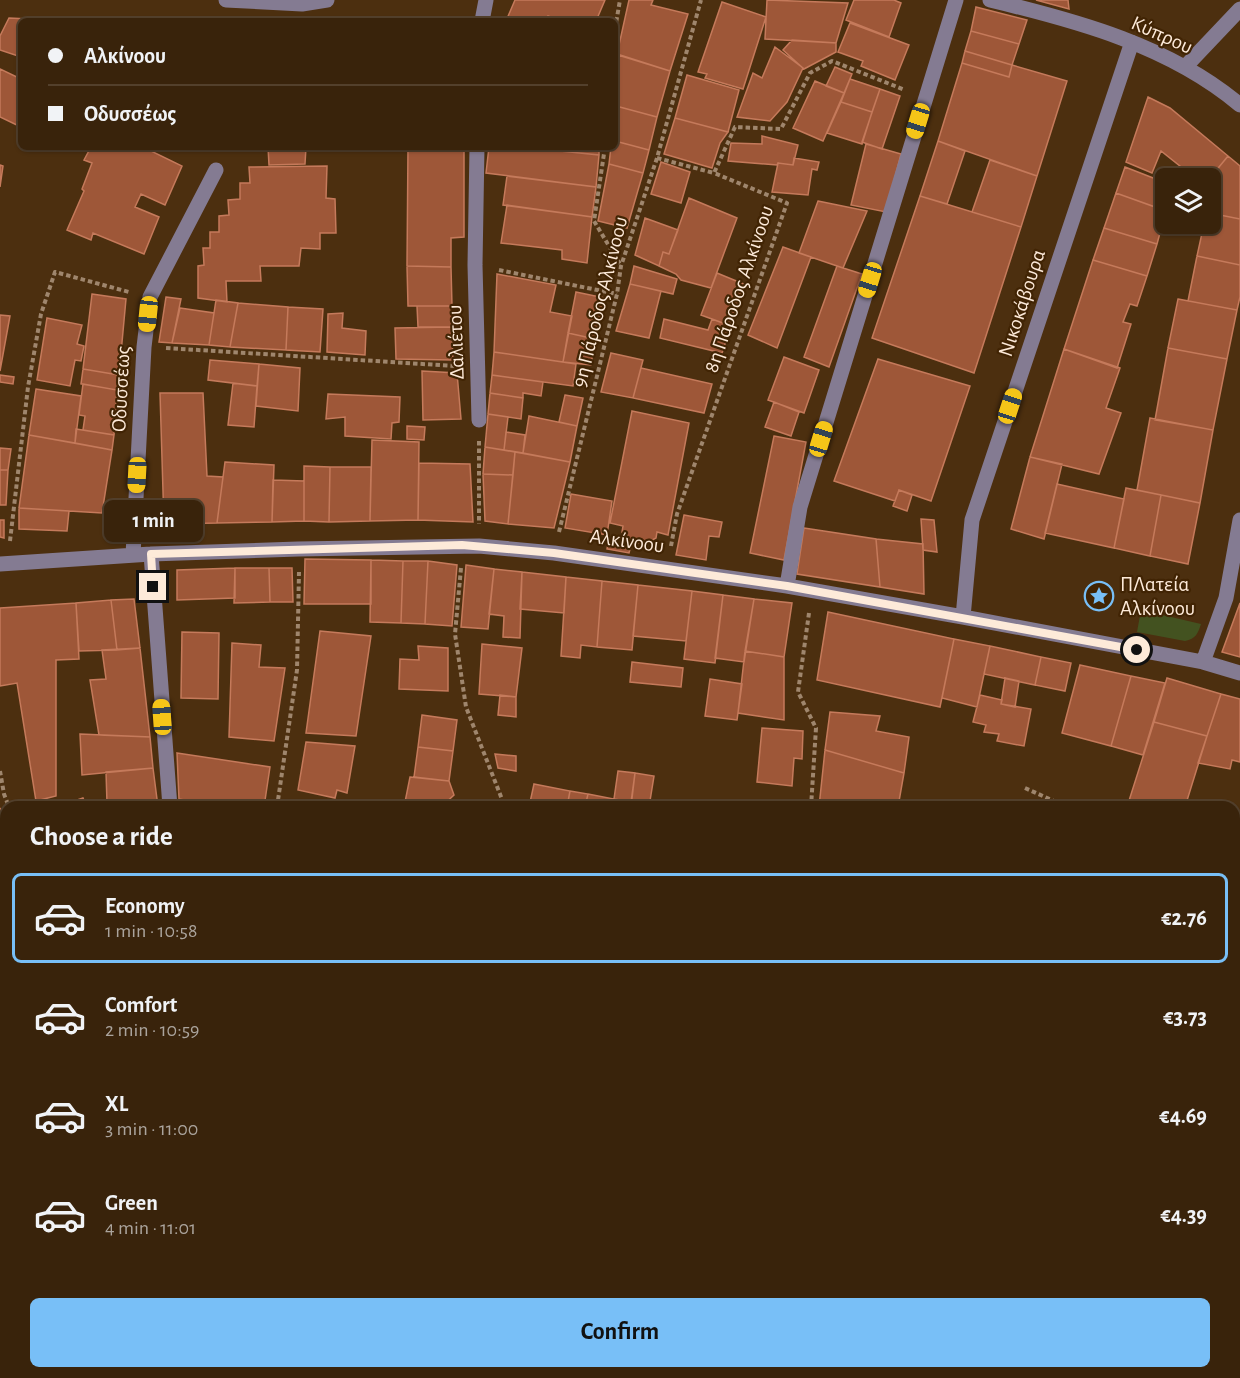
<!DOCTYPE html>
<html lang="en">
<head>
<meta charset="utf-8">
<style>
	:root { --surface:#39230b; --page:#442f19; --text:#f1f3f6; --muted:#aba49d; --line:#53402c; --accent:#78bff7 }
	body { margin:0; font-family:"Alegreya Sans",sans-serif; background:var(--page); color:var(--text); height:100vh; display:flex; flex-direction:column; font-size:22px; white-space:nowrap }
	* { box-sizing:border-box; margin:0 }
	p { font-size:20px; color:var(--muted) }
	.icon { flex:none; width:33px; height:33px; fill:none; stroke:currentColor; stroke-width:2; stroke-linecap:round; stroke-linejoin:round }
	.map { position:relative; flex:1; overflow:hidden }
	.side { position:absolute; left:0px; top:801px; width:1240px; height:578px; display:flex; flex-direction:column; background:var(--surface); border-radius:18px 18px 0 0; box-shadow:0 2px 4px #0004,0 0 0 2px var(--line) }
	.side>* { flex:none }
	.guide { position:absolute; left:18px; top:18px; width:600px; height:132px; border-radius:9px; box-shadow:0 2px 4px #0004,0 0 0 2px var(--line); display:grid; align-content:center; height:132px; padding:0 30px; background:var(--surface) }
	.fabs { position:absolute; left:1155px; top:168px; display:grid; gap:12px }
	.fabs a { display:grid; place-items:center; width:66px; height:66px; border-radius:9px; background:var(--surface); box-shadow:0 2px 4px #0004,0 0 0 2px var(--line); font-size:30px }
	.end { position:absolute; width:27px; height:27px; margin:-14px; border:8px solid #fdead9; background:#111; box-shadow:0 0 0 3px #111 }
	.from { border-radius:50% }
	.bubble { position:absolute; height:42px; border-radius:9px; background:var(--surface); box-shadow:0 2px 4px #0004,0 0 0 2px var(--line); font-size:20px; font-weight:600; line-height:42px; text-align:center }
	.car { position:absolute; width:18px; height:36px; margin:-18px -9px; border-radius:8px; box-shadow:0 0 4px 2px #0007; background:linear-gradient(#f5c518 24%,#345 0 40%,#f5c518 0 76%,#345 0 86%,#f5c518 0) }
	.guide b { display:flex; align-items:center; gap:21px; height:57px; font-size:22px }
	.guide b+b { border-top:2px solid var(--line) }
	.guide i { width:15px; height:15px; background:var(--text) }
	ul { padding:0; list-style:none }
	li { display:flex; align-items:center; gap:18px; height:90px; margin:0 12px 9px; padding:0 18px; border:3px solid transparent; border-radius:9px }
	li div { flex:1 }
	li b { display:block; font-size:22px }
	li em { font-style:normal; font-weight:600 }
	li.active { border-color:var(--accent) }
	li>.icon { width:54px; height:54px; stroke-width:1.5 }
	h2 { padding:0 30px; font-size:27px; line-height:72px }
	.primary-button { display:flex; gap:12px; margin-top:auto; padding:12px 30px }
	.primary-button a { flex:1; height:69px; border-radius:9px; background:var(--accent); color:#111; font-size:24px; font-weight:600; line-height:69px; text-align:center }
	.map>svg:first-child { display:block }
</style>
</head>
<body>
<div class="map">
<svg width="1240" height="1378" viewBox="0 0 1240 1378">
	<rect width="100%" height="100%" fill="#4c2f0f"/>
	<path fill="#435220" d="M1141,610L1201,624C1198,633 1196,639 1185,641L1137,632Z
		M1235,1108L1240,1110V1305L1234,1304Z
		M6,1142V1255L0,1257V1145Z"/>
	<path fill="#5486ad" d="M6,1337V1372H1174L1200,1378H0V1338Z"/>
	<path fill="#9e5738" stroke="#c57a5b" stroke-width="1.5" d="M515,0H605L596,21H561L548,16L546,21H506Z
		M629,0H653L651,5L688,14L670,71L617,54Z
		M767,0L848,3L836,43L765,39Z
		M854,0H894L901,3L889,37L846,20Z
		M1036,0H1068L1069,9Z
		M722,2L766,17L743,89L705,78L707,74L698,72Z
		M976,7L1027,20L1019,44L971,31Z
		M9,18L69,21H21V57L0,50V36Z
		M850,23L909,45L895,80L861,66L863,61L838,52Z
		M971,31L1019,44L1012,65L965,51Z
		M792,40L836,43V52L804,69L783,50Z
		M775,47L803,68L787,102L770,121L737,117L753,73L762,78Z
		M965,51L1012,65L1009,77L962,63Z
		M618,55L670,71L657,117L616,106Z
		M962,63L1009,77L1012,65L1067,81L1037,176L938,141Z
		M835,67L852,74L844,93L826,86Z
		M0,69L21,79V127L0,117Z
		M687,75L739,90L728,132L675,118Z
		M850,79L880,89L872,112L841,102Z
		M815,81L844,93L823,141L793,128Z
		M880,89L900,96L882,149L862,142Z
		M1148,97L1170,108L1228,156L1210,178H1195L1161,151L1152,173L1126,162Z
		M841,102L872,112L862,144L827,133Z
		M616,106L657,117L649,150L615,141Z
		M675,118L728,132L720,143L712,168L664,154Z
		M762,136L798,145L793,165L778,163L777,165L728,161L731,143L762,144Z
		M615,141L649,150L643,173L609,164L611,147H615Z
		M938,141L965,151L947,204L920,196Z
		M866,144L901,154L886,212L851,205Z
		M91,147H133L137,149L143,147L182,166L165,205L141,194L135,207L159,217L144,254L93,233L91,240L67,230L84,191L82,189L92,163L84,160Z
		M268,147H306L305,164L269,165Z
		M408,147H464V237L451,238V267L407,266Z
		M489,147H521L599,155L596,187L486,173Z
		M542,147H599V155L542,149Z
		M1228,156L1240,166V219L1210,213V178Z
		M794,158L819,162L817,170L812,169L808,195L772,192L778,163L793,165Z
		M990,160L1037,176L1021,227L972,212Z
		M661,162L690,172L681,203L651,194Z
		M609,164L643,173L627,228L598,221Z
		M0,165L3,166L0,187Z
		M327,166L326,198L335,199L336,233H320V249L301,248L299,266H260L261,281H226L227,302L198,298V266L204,265L203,248H210V232H219V216L229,215L228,200L240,199V183H250L249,167Z
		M1125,167L1166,183L1158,208L1116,193Z
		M507,176L596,187L592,217L503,205Z
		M1116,193L1166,211L1157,244L1104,228Z
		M920,196L1021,227L974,373L872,338Z
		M689,198L737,218L711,288L681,280L676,274L659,266L663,252L669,254Z
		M818,201L867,211L843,268L799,253Z
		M507,205L592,217L587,263L562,259V250L501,243Z
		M1210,213L1240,219V265L1197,256L1204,224H1210Z
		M645,218L678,230L669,254L663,252L659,266L635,255Z
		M1104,228L1157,244L1147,276L1093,260Z
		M783,247L811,257L777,348L748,335Z
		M1197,256L1240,265V297L1237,310L1188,301Z
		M1093,260L1147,276L1137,306L1130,304L1123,322L1131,324L1117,368L1064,349Z
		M407,266L451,267L452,306H408Z
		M634,266L677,279L673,294L630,284Z
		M837,266L862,274L829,367L804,357Z
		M717,273L746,285L731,326L701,315Z
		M497,274L556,285L550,312L572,316L563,362L494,352Z
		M630,284L661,291L649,338L616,331Z
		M576,292L605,298L595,339L568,333Z
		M92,294L126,299L119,375L83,369Z
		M166,297L181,299L172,343L159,342Z
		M1178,299L1237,310L1227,359L1168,348Z
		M216,300L238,303L230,347L209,345Z
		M238,303L288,307L286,350L230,347Z
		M417,306H452V327H418Z
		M288,307L323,309L320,352L286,350Z
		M180,308L214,313L209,345L172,343Z
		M343,313L342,328L366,331L365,355L327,352L328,314Z
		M0,315L10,316L0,371Z
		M47,318L82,325L77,344L84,346L81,361L75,360L70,386L37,380Z
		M664,319L708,330L712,319L731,326L722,353L660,338Z
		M452,327L453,360L396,359L395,328Z
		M568,333L595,339L591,365L563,362Z
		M1168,348L1227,359L1213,430L1155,420Z
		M1064,349L1120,368L1106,408L1121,413L1099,474L1030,457Z
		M494,352L576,364L573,386L492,375Z
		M611,353L643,360L633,398L601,392Z
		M784,357L819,370L804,413L768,400Z
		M878,359L970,386L931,501L899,490L895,501L834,481Z
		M210,360L259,364L257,386L208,380Z
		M259,364L300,368L298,411L256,406Z
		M641,368L712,384L704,413L633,398Z
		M83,369L119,375L117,390L81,384Z
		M422,371L457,373L461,419L423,420Z
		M0,375L14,377L13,384L0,382Z
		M492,375L543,382L541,396L523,393V398L490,393Z
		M233,383L257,386L254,427L228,425Z
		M83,384L117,390L114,435L83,430L85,416L79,415Z
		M36,389L81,396L75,443L29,435Z
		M160,393H203L207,476L223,477L217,523L164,524Z
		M490,393L523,398L521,419L488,414Z
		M328,394L400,397L399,422L392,423L391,439L345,436V417L326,419Z
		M565,395L583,398L577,426L559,422Z
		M774,402L799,412L791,436L765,427Z
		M632,411L689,423L668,535L657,532L656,538L645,544L628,541L622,532L623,526L610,523Z
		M488,414L508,417L504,450L485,447Z
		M529,416L577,426L570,462L523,453Z
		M1150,418L1213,430L1200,503L1137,490Z
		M407,426L425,427L424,440L407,439Z
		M76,429L114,435L112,450L75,443Z
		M506,432L525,435L523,453L504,450Z
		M29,435L112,450L102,513L19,508Z
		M774,436L806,442L784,560L750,553Z
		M372,440L419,442L418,520L370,521Z
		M485,447L515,452L513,475L483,474Z
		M0,448L11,449L8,470H0Z
		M515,452L570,462L554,528L508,524Z
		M1030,457L1062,464L1044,539L1011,529Z
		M225,462L274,465L272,522L217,523Z
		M419,463L470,464L473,522L418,520Z
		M304,466L330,467L329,522L304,521Z
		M330,467H371L370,521L329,522Z
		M0,470H8L6,505H0Z
		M483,474L513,475L508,524L485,521Z
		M273,480L304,481V521L272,522Z
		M1057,484L1124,499L1114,548L1045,533Z
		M1126,488L1161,495L1150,556L1114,548Z
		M899,490L912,495L907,511L893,506Z
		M571,494L612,501L607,535L565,528Z
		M1161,495L1200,503L1188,564L1150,556Z
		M19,508L69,511L67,531L19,529Z
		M684,515L722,522L719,537L709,536L706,560L676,555Z
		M921,519L934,520L937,552L923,550Z
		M0,520H4V538L0,537Z
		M804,528L876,539L880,587L797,574Z
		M876,539L923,544L924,594L880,587Z
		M608,544L631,548L630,549L629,553L607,549Z
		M305,559L371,560V604H304Z
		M371,560L403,561L401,623L370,622Z
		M403,561H428L425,624L401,623Z
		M428,561L457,565L452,626L425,624Z
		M466,565L494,569L488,629L461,627Z
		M235,568H269L270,602L234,603Z
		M235,568V598L177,600V570Z
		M269,568H292L293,602H270Z
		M494,569L522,572L520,638L503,637L504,616L489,614Z
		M522,572L566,577L564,613L520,609Z
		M566,577L602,581L597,647L581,645L580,658L561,656Z
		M602,581L638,585L632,650L597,647Z
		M638,585L692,591L686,641L633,636Z
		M692,591L723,595L715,663L684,659Z
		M723,595L754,599L744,662L715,658Z
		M134,599L140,648L117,650L111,600Z
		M754,599L792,603L784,657L745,651Z
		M111,600L117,650L79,651L76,603Z
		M76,603L79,659L56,660V796L36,801L17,683L0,686V608Z
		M1240,603V657L1222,652Z
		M828,612L954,639L940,707L817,680Z
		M320,631L371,636L356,736L306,733Z
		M182,632L219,633L218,699L181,698Z
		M954,639L990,646L977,707L942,698Z
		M232,643L261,645L259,667L285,668L274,741L229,737Z
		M482,644L522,648L516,697L479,694Z
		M418,646L448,648V691L399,689L400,659L419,660Z
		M990,646L1041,657L1035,685L984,674Z
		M140,648L150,737L99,735L90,680L106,679L102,650Z
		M745,651L784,657V720L738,713Z
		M1041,657L1071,663L1065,691L1035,685Z
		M632,662L683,668L681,687L630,682Z
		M1080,665L1131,676L1111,746L1062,733Z
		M1131,676L1165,683L1143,755L1111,746Z
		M1005,678L1019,681L1015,707L1001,704Z
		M1167,678L1221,694L1207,736L1154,722Z
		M710,679L742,684L737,720L705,716Z
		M1221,694L1240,699V762L1232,760L1230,769L1198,763Z
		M500,695L516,697V717L498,715Z
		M980,695L1002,700L1001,704L1031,709L1024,746L997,741L999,734L984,732L986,725L973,722Z
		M830,712L880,716L876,731L909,737L904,773L825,750Z
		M422,715L457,720L453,751L418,747Z
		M1154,722L1207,736L1185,807H1127Z
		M762,728L803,731L802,759L794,758L792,786L757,782Z
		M80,734L150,737L153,768L82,775Z
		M306,742L355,746L347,793L337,790L335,798L298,790Z
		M418,747L453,751L449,781L414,777Z
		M825,750L904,773L898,807H819Z
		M177,753L270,767L264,807H221L179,799Z
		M495,754L516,756V771L498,768Z
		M153,768L158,807H92L107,803L106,772Z
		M618,771L635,773L631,802L614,799Z
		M635,773L654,776L649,807H631Z
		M410,777L449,781L454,795L441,807H404Z
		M534,784L570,791L567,807H529Z
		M570,791L588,794L585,807H567Z
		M588,794L614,799L613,807H585Z
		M83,798L87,807H57Z
		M614,799L631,802V807H613Z
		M463,801L469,807H457Z
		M0,808L6,825V844L0,846Z
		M1234,833H1240V875L1234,873Z
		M6,844V899L0,902V846Z
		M1234,873L1240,875V896L1234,905Z
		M1240,896V913L1234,911V905Z
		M6,937V973L0,975V939Z
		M1234,967L1240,968V1016L1234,1015Z
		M6,973V1047L0,1049V975Z"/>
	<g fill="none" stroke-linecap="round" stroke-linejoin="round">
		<path stroke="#9f866d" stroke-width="4" stroke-dasharray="4.5 3" stroke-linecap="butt" d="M615,29L620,0
			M605,147L594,221L621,266
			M657,158L714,173
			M499,270L617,294
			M166,348L455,366
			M479,441V524
			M559,532L617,294L621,266L657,158L701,0
			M10,541L28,387L41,314L55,272L129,292
			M671,546L677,514L787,203L714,173L735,127L781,129L810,73L832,61L905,90
			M461,568L455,634L466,707L505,807
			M809,613L798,692L816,728L811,807
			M0,771L4,794L9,807
			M1025,788L1067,807
			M277,807L297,670L299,572
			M1234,928L1240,931
			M0,1200L6,1198
			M1234,1220L1240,1222
			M0,1235L6,1234
			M1234,1282L1240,1284"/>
		<path stroke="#847b92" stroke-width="15" d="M226,0L302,4L327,0
			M990,0C1078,21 1170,46 1240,105
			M482,21L486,0
			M1185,67L1240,9
			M477,147L475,265L479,420
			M151,554L170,807
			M133,555L144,347L150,297L216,170
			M0,564L151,554L298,549L479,546L554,553L787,586L963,617L1203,662L1240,673
			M787,586L800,507L956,0
			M963,617L972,520L1132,42
			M1203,662L1226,598L1240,520
			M0,923L6,920
			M1234,1073L1240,1076
			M0,1114L6,1112"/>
		<path stroke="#d2beed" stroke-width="15" d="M0,1288L6,1287
			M1234,1334L1240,1336"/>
	</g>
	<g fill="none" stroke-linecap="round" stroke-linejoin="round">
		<path stroke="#fdead9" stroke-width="8" d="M153,587L151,554L462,545L554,553L787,586L1137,650"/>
	</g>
	<defs>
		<g id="sight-ring" transform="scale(1.5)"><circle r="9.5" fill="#412404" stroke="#78bff7" stroke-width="1.5"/><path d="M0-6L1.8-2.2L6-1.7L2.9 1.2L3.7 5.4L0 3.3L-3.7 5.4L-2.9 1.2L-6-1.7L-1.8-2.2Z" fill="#78bff7"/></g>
	</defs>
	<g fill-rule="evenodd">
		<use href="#sight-ring" x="1099" y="596"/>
	</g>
	<g text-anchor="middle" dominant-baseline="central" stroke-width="4.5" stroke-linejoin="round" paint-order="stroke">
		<g font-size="21" fill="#fdead9" stroke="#412404">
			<text transform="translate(1162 35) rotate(24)">Κύπρου</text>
			<text transform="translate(739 289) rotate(-71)">8η Πάροδος Αλκίνοου</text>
			<text transform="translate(600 302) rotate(-76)">9η Πάροδος Αλκίνοου</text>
			<text transform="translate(1022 303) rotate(-72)">Νικοκάβουρα</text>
			<text transform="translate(456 342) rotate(-92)">Δαλιέτου</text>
			<text transform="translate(121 389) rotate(-87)">Οδυσσέως</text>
			<text transform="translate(627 541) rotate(8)">Αλκίνοου</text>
		</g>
		<g font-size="21" fill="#fdead9" stroke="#412404" text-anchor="start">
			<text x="1120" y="584">ΠΛατεία<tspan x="1120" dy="24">Αλκίνοου</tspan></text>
		</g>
	</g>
</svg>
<div class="fabs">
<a><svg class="icon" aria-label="layers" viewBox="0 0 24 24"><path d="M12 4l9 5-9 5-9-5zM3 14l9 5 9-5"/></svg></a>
</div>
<i class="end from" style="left:1137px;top:650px"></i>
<i class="end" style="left:153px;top:587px"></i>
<div class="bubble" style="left:104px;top:500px;width:99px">1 min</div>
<i class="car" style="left:918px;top:121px;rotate:197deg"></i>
<i class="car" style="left:870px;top:280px;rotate:197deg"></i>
<i class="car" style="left:148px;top:314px;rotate:186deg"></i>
<i class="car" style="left:1010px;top:406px;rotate:18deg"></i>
<i class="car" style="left:821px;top:439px;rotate:17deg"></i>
<i class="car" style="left:137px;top:475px;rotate:183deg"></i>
<i class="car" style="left:162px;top:717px;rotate:356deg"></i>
<div class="guide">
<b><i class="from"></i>Αλκίνοου</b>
<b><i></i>Οδυσσέως</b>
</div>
<section class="side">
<h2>Choose a ride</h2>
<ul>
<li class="active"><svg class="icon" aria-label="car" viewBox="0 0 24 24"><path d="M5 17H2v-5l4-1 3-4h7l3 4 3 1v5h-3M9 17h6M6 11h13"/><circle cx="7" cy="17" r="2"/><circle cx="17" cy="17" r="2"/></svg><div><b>Economy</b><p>1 min · 10:58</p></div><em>€2.76</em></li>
<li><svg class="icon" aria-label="car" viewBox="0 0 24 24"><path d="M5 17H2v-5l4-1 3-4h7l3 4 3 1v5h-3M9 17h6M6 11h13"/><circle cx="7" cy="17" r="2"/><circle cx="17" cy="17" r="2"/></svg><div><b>Comfort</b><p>2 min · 10:59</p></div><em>€3.73</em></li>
<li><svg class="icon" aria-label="car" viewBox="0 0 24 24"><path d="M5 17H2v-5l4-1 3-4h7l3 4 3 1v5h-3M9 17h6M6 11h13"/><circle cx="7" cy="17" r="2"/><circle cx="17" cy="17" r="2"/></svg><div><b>XL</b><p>3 min · 11:00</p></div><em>€4.69</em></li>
<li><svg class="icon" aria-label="car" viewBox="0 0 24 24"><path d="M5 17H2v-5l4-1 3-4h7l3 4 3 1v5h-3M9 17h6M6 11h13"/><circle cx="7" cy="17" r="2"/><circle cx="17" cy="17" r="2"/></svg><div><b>Green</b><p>4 min · 11:01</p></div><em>€4.39</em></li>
</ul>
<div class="primary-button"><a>Confirm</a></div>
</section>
</div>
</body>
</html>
